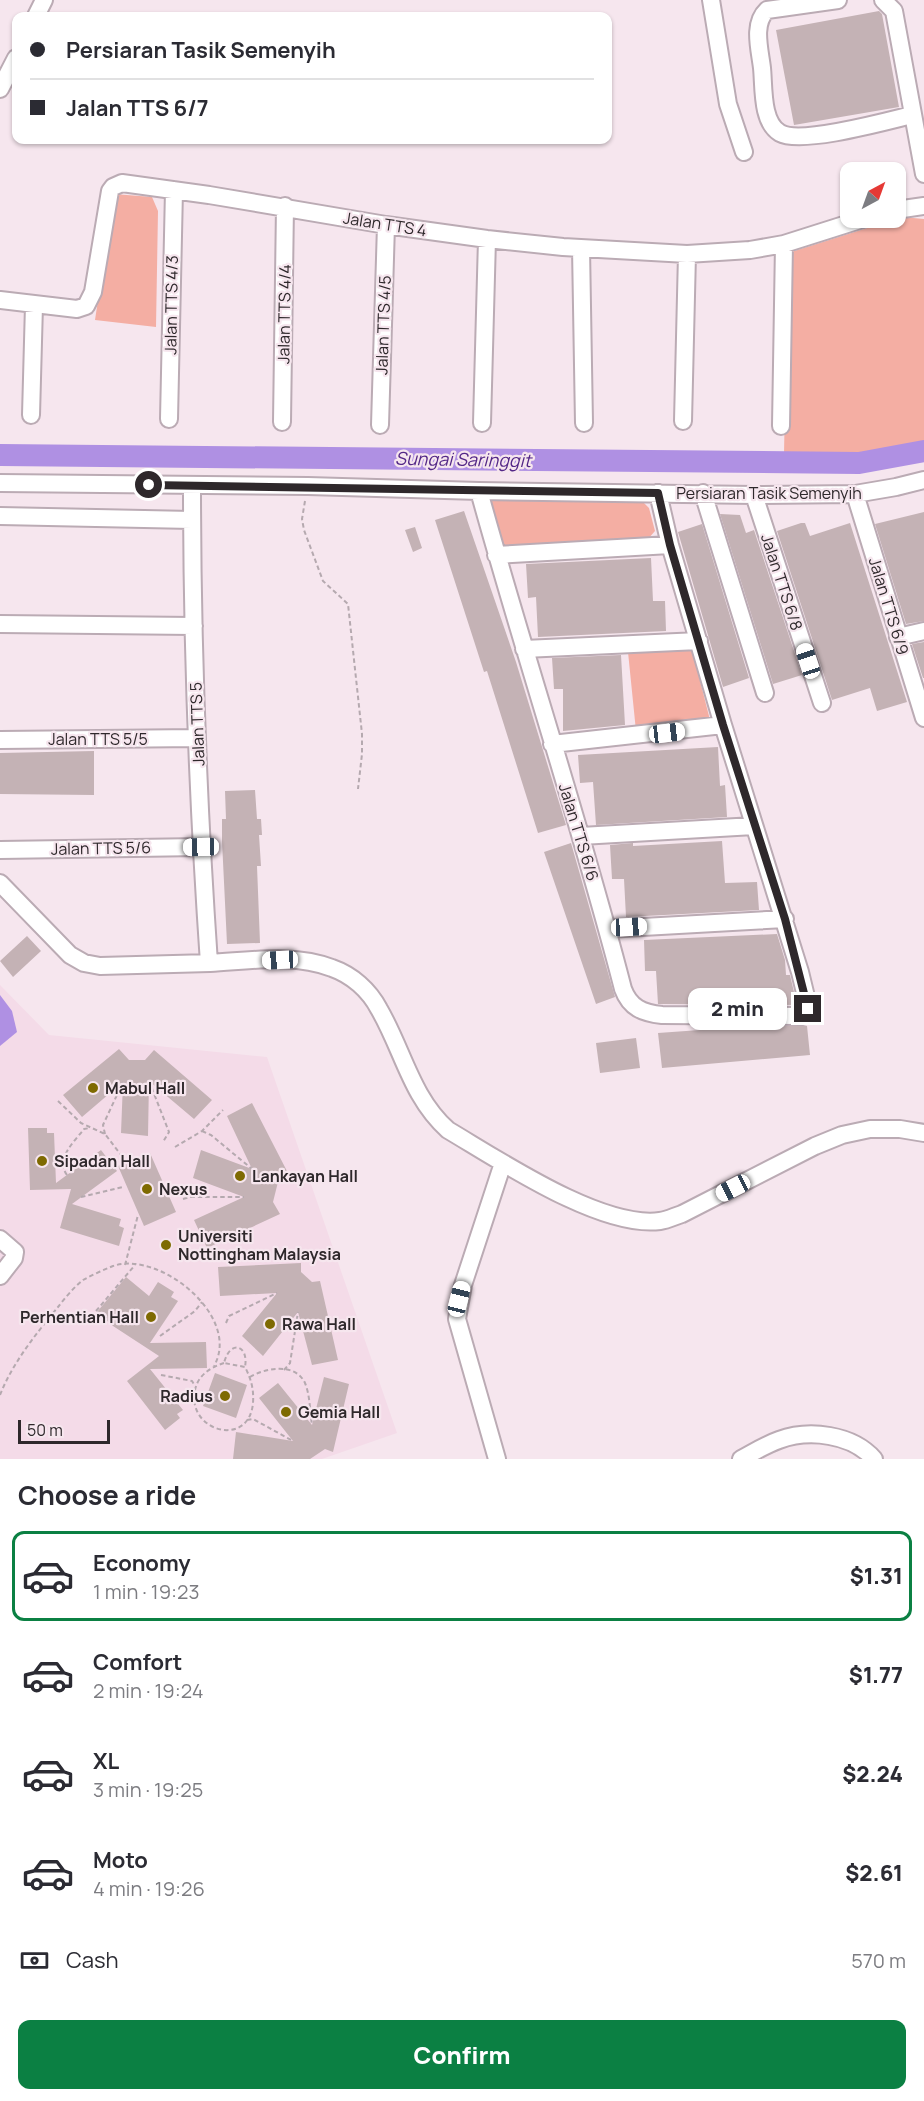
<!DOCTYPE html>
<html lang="en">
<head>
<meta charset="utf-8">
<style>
	:root { --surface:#fff; --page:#f7f7f7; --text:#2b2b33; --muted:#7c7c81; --line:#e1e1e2; --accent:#0b8043 }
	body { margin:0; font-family:Manrope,sans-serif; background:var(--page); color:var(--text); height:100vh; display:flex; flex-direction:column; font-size:22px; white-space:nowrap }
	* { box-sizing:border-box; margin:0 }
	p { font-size:20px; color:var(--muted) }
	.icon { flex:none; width:33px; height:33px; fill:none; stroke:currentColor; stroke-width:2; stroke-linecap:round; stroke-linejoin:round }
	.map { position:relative; height:1459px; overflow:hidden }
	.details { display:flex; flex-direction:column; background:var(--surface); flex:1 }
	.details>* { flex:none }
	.banner { position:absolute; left:12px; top:12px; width:600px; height:132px; border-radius:12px; box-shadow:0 2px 4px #0004; display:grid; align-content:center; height:132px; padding:0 18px; background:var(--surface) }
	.needle { width:39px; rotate:41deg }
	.tools { position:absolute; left:840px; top:162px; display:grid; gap:12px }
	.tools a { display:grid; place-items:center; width:66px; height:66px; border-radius:12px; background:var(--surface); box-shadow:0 2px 4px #0004; font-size:30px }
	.scale { position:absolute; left:18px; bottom:15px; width:92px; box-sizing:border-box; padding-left:6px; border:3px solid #2e282b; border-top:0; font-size:16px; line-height:21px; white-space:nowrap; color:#2e282b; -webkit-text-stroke:4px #f6e6ee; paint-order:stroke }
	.end { position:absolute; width:27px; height:27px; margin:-14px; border:8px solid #2e282b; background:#fff; box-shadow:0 0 0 3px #fff }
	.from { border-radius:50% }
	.bubble { position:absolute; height:42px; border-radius:12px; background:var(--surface); box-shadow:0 2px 4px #0004; font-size:20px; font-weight:800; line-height:42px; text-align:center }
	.car { position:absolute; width:18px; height:36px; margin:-18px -9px; border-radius:8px; box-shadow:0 0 4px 2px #0007; background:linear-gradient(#fff 24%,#345 0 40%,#fff 0 76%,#345 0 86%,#fff 0) }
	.banner b { display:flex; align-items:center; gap:21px; height:57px; font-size:22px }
	.banner b+b { border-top:2px solid var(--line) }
	.banner i { width:15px; height:15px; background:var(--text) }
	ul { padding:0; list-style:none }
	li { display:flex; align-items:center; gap:18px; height:90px; margin:0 12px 9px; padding:0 6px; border:3px solid transparent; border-radius:12px }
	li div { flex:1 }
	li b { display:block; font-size:22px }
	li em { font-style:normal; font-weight:800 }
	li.on { border-color:var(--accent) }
	li>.icon { width:54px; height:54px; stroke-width:1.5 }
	h2 { padding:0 18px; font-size:27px; line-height:72px }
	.pay { display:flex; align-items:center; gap:15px; height:66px; padding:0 18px; font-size:22px }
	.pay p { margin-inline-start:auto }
	.button { display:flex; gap:12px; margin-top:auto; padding:12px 18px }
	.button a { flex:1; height:69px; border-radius:12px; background:var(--accent); color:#fff; font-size:24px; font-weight:800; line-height:69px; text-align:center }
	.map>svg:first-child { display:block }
</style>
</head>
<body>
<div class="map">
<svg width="924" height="1459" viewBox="0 0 924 1459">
	<rect width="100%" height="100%" fill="#f6e6ee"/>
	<path fill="#f4dbe8" d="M0,985L49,1035L267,1057L397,1433L322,1459H0Z"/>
	<path fill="#f4aea3" d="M114,194L152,197L158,211L156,327L95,320Z
		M902,217L924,219V441L874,455L784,454L788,253Z
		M489,492L640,499L649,508L655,531L648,539L504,548Z
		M692,649L710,720L636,731L628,652Z"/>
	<path fill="#af90e3" d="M0,995L12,1011L17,1032L0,1046Z"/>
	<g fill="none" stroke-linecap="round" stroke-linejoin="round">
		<path stroke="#af90e3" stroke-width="22" d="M0,455L859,463L924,451"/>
	</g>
	<path fill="#c4b2b5" d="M879,11L882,14L899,107L794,125L776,30Z
		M464,511L516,662L566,825L538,833L487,671L484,672L435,520Z
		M924,512V621L906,624L875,524Z
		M720,514L740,515L746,533L754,530L802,675L773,684Z
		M801,523H805L810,536L850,523L907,702L877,711L870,688L832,700L777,531Z
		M702,524L749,678L723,687L678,532Z
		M415,527L422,548L413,552L405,530Z
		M651,558L653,601H665L666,631L538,637L536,597L528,598L526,564Z
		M924,642V678H923L912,644Z
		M621,655L625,725L563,731V689H554L552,658Z
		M718,747L720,786L725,785L727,817L596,825L593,782L580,783L578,755Z
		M94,751V795L0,794V753Z
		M255,790L257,819H261L262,835H259L261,866H257L260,943L227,944L222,841V819H226L225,791Z
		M722,841L725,883L757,882L759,910L626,917L624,879H612L610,845L633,843V846Z
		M571,843L615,997L596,1004L544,852Z
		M777,934L785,960L786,975H790L797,1005L658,1004L656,971H645L644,940Z
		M27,936L41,951L13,977L0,961Z
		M756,1026H807L810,1055L662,1068L658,1033Z
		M636,1038L640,1068L600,1073L596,1043Z
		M119,1049L129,1060H145L154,1050L212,1100L194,1119L149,1081L148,1136L121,1133L123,1082L82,1117L63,1095Z
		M252,1103L289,1175L278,1182L273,1202L280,1214L207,1248L194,1220L244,1197L193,1178L201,1150L252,1169L227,1116Z
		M28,1128H47V1133H54L56,1183L101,1150L117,1171L72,1204L121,1219L119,1226L124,1228L119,1246L60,1228L71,1189L30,1190Z
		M150,1153L176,1212L144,1226L118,1166Z
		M301,1263V1272L312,1282L320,1281L338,1360L312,1365L298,1312L263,1356L242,1336L277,1293L220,1296L218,1267Z
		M126,1277L149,1296L158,1282L174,1292L171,1297L178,1301L150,1343L206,1342L207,1368L150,1369L183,1410L177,1414L180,1418L165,1430L127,1381L159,1356L113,1326L97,1312Z
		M215,1373L247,1385L236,1418L203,1406Z
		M324,1377L349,1384L333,1452L325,1449L310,1459H233L236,1432L293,1441L259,1398L278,1383L312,1425Z"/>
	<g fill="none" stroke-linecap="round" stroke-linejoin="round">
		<g stroke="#bbabb4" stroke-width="20">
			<path id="minor" d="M711,0L728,104L744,152
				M838,0L767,10C752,24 760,50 762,68C764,86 761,122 780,133C801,145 887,121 912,115
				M883,0L894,11L924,174
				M36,16L44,0
				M0,89L16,58
				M896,210L924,206
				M581,248L584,423
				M0,300L77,309L86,306L93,292L110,191L113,187L122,183L209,195L386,225L487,239L563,247L687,254L750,250L784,244L866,218
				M31,415L34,305
				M169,419L174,190
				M683,421L687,254
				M282,422L285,206
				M482,423L487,239
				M380,425L386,225
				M781,426L784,244
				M0,483L308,486L479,491L754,495L855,494L896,487L924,480
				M192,485C192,645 198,804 209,963
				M479,491C525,658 580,822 623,989C630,1008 643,1013 662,1015L803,1016L806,1013L808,1005L800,972L723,725L670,545L658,493
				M703,493L765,693
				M855,494L924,718
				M754,495L822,703
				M0,516L192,520
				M496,555L670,545
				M0,624L194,626
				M898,637L924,631
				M524,649L699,641
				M0,740L197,738
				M552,744L723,725
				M581,836L754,826
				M0,850L201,847
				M0,883L70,955L84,963L100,966C137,965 173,964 210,963C249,961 294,953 332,968C352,975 369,990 379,1009C403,1050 411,1097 448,1130C499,1160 601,1229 660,1221C668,1220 675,1216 682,1214L815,1146L842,1135L870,1129H900L924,1133
				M607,929L785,919
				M0,1239L15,1252L14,1258L0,1276
				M497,1459L457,1319L463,1285L503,1163
				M741,1459C754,1452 765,1445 779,1440C809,1429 852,1434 874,1459"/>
		</g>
		<path stroke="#b5a9af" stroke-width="2" stroke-dasharray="4.5 3" stroke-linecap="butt" d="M305,501L302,519L304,530L323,581L348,604L362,734V754L358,789
			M149,1081L169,1132L163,1142
			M58,1101L81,1123L105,1134L121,1155
			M202,1131L211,1135L252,1169
			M105,1134L103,1125L123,1082
			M175,1147L202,1131L223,1110
			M67,1175C55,1159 74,1142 84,1129L90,1128
			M81,1197L123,1187
			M183,1199L190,1197H244
			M125,1265L138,1215
			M96,1311L135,1265
			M226,1323L229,1316L277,1293
			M160,1336L195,1311L202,1302
			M224,1363C211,1367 198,1375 195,1390C186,1431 249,1449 253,1403C254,1389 251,1379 245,1367L224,1363C230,1339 249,1345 245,1367
			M284,1370L290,1363L298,1312
			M161,1375L192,1381L195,1386
			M250,1377C265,1368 295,1362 305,1383C310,1395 310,1412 312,1425
			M0,1395C13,1362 36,1334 58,1307C65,1298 74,1287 83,1280C92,1275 103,1270 113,1266C160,1250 242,1317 214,1366
			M247,1420L253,1419L293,1441"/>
		<use href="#minor" stroke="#fff" stroke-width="16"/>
	</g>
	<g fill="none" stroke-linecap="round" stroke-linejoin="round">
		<path stroke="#2e282b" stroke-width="8" d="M149,485L658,493L670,545L723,725L785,919L808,1009"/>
	</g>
	<g fill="#7e6a01" stroke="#f6e6ee" stroke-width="2">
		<circle cx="93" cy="1088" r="6"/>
		<circle cx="42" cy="1161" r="6"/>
		<circle cx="240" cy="1176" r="6"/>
		<circle cx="147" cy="1189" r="6"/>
		<circle cx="166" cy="1245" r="6"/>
		<circle cx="151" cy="1317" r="6"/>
		<circle cx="270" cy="1324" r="6"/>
		<circle cx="225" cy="1396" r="6"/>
		<circle cx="286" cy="1412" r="6"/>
	</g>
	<g text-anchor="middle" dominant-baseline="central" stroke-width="4.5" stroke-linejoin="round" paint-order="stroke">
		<g font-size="16" fill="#2e282b" stroke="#f6e6ee">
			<text transform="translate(385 224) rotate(9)">Jalan TTS 4</text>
			<text transform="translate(171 305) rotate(-89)">Jalan TTS 4/3</text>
			<text transform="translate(284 314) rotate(-89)">Jalan TTS 4/4</text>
			<text transform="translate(383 325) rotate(-88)">Jalan TTS 4/5</text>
			<text x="769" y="493">Persiaran Tasik Semenyih</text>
			<text transform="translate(782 582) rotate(72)">Jalan TTS 6/8</text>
			<text transform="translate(889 606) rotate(73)">Jalan TTS 6/9</text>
			<text transform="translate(197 724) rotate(-92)">Jalan TTS 5</text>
			<text x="98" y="739">Jalan TTS 5/5</text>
			<text transform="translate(579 832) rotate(73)">Jalan TTS 6/6</text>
			<text transform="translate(101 848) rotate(-1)">Jalan TTS 5/6</text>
		</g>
		<g font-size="16" font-weight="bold" fill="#2e282b" stroke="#f6e6ee" text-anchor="start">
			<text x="105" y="1088">Mabul Hall</text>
			<text x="54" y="1161">Sipadan Hall</text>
			<text x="252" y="1176">Lankayan Hall</text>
			<text x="159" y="1189">Nexus</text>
			<text x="178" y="1236">Universiti<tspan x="178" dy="18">Nottingham Malaysia</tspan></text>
			<text x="139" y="1317" text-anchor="end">Perhentian Hall</text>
			<text x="282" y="1324">Rawa Hall</text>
			<text x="213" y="1396" text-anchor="end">Radius</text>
			<text x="298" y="1412">Gemia Hall</text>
		</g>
		<g font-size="18" font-style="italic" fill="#532787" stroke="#f6e6ee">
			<text transform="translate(463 459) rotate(1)">Sungai Saringgit</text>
		</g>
	</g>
</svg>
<div class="tools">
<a><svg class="needle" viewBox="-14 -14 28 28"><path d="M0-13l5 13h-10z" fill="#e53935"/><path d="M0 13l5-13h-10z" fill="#7c7c81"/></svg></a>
</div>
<div class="scale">50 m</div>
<i class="end from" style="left:149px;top:485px"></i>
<i class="end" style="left:808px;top:1009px"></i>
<div class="bubble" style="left:688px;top:988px;width:99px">2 min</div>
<i class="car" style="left:808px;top:661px;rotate:342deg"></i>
<i class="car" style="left:667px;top:733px;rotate:83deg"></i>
<i class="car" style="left:201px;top:847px;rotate:269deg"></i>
<i class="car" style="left:629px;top:927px;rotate:87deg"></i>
<i class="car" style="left:280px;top:960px;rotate:267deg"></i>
<i class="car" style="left:733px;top:1188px;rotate:243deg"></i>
<i class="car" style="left:459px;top:1299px;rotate:14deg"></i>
<div class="banner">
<b><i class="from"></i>Persiaran Tasik Semenyih</b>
<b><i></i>Jalan TTS 6/7</b>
</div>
</div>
<section class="details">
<h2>Choose a ride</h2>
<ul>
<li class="on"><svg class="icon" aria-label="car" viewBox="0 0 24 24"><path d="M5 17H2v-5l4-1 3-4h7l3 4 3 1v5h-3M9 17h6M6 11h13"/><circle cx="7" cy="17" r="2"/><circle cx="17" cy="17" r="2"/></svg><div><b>Economy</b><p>1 min · 19:23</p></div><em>$1.31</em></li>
<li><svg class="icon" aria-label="car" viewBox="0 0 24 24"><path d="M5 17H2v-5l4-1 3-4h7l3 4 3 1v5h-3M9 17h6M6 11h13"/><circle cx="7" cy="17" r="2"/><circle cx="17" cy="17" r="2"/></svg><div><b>Comfort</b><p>2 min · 19:24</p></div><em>$1.77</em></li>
<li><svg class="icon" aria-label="car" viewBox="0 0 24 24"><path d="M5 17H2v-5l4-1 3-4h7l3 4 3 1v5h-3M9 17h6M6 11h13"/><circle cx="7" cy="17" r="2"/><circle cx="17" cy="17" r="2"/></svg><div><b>XL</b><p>3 min · 19:25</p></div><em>$2.24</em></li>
<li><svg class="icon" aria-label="car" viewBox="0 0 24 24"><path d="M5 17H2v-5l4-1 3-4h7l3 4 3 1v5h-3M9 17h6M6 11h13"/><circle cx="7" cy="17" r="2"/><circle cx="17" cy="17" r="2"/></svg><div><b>Moto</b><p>4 min · 19:26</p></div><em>$2.61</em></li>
</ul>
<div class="pay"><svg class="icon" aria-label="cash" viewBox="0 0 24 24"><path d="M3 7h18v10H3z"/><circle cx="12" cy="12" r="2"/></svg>Cash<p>570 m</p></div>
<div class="button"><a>Confirm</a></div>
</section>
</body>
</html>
